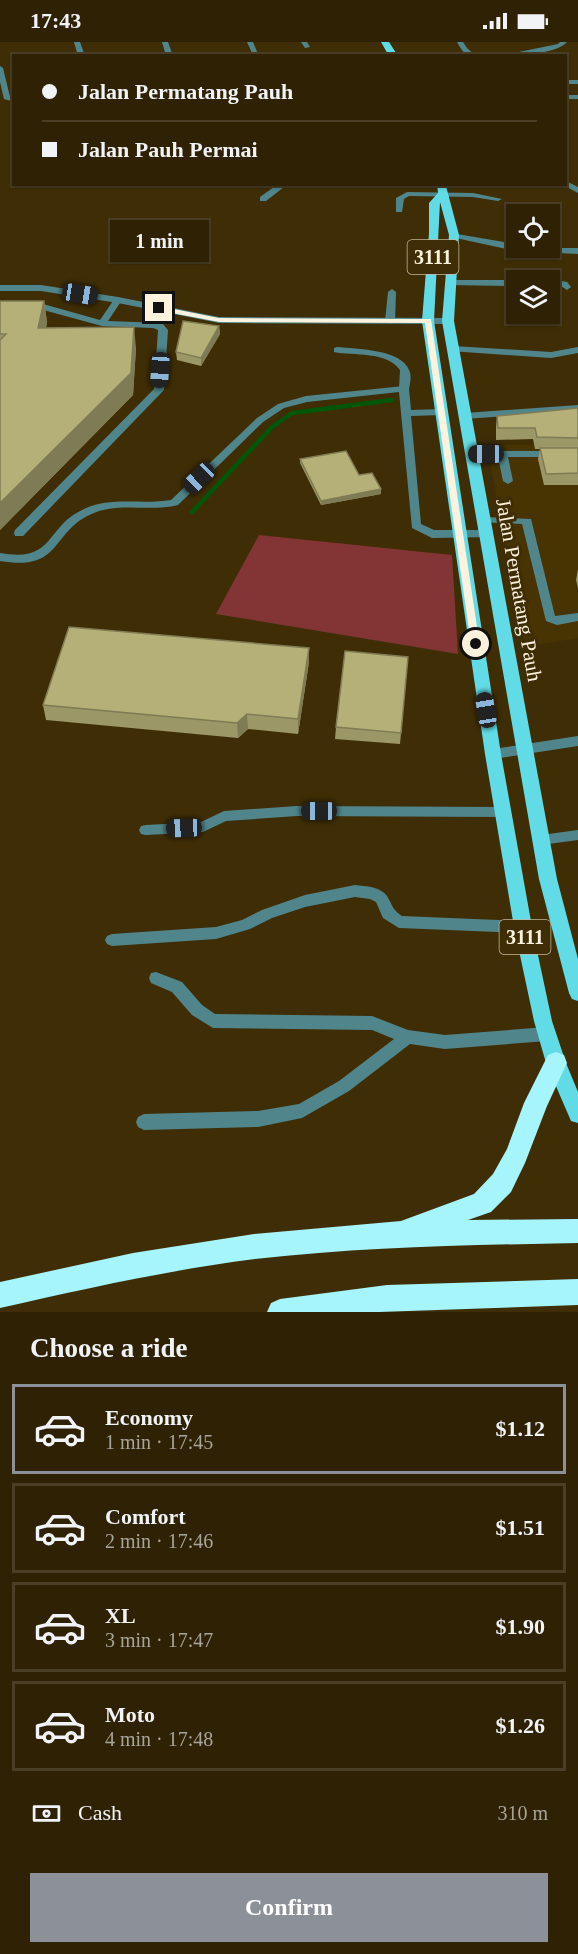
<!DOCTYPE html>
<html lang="en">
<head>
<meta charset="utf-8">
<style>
	:root { --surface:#2f2204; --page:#372a0e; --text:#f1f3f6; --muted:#a7a49a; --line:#4a3f26; --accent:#8c9099 }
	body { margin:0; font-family:"Times New Roman",serif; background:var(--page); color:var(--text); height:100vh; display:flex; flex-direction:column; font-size:22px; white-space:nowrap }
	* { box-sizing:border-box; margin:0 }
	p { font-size:20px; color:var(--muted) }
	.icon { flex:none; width:33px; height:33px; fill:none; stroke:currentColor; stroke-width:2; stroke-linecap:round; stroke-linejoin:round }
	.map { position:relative; height:1270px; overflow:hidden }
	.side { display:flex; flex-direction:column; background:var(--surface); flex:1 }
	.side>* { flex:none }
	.guide { position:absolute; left:12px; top:12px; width:555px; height:132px; border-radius:0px; box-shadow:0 2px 4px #0004,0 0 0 2px var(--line); display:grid; align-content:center; height:132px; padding:0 30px; background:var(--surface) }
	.buttons { position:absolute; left:506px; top:162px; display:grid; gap:12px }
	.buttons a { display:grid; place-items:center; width:54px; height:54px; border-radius:0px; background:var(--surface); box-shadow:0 2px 4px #0004,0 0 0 2px var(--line); font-size:30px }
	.end { position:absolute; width:27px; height:27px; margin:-14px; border:8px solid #fdf2dd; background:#111; box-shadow:0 0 0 3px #111 }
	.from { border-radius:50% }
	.bubble { position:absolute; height:42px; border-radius:0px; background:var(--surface); box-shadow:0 2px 4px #0004,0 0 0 2px var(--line); font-size:20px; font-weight:700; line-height:42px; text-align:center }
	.car { position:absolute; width:18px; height:36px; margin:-18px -9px; border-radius:8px; box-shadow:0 0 4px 2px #0007; background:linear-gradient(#222 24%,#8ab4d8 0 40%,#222 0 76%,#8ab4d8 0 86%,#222 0) }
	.guide b { display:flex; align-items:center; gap:21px; height:57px; font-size:22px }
	.guide b+b { border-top:2px solid var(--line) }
	.guide i { width:15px; height:15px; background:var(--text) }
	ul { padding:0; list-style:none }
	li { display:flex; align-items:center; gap:18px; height:90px; margin:0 12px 9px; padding:0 18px; border:3px solid var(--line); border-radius:0px }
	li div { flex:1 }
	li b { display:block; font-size:22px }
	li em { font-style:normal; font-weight:700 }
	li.selected { border-color:var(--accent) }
	li>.icon { width:54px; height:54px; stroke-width:1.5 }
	h2 { padding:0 30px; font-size:27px; line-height:72px }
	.pay { display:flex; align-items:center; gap:15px; height:66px; padding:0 30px; font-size:22px }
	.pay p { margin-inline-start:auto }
	.primary-button { display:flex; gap:12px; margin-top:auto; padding:12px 30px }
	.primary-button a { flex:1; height:69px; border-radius:0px; background:var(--accent); color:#fff; font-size:24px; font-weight:700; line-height:69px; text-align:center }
	.status { display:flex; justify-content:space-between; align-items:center; height:42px; padding:0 30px; background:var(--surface); direction:ltr }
	.status svg { height:16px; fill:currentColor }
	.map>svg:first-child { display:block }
</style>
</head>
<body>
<div class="status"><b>17:43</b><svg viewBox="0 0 49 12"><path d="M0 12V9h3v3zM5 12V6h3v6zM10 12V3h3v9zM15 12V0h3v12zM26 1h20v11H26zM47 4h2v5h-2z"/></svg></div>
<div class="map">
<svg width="578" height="1270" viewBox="0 0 578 1270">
	<rect width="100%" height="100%" fill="#3f2e05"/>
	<path fill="#483402" d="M578,402V596L525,605L487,403Z"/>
	<path fill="#823534" d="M259,493L452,513L458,612L216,572Z"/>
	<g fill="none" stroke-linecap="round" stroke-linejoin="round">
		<path stroke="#005609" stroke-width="4.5" d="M192,470L272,385L292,371L392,358"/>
		<path fill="#50868b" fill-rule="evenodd" d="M301,0H307L310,5L305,6Z
			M407,150L473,151L502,157L498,159L473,155L409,154L404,157L402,170H396V156Z
			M392,247L396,250L395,279L390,282L385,279L388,250Z
			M118,255L122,258L108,279L160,281L163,282L168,288L164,348L23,494H15L14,491L15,488L154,347L158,288L153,286L102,284L36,266L0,267V261L36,260L100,278L115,256Z
			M337,305C356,307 401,307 409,328C412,334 410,341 409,347L404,350L399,347L400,328C387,309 354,314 334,310V306Z
			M472,409H578V415H508L513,439L508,442L503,439L498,415L468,414V410Z
			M484,475L531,477L555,574L578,571V579L557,583L546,579L522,482L480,480L479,478L480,476Z
			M156,930L182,940L202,963L215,972L372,974L408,988L445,993L547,985L552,987L555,992L552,997L547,999L445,1007L410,1002L349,1049L302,1076L258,1085L144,1088L138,1085L136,1080L138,1075L144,1072L258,1069L299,1062L339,1039L394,997L372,988L213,986L192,973L172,950L151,941L149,936L151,931Z"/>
		<path fill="#50868b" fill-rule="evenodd" d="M74,0H80L85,14H78Z
			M162,0H168L173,14H166Z
			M247,0H253L258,12L249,14L252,11Z
			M457,0H463L467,6L476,14C465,14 462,9 457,0Z
			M560,0H567C557,12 516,14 500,14L558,2Z
			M0,24L3,26L11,59L4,57L0,40Z
			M566,38H578V42H566Z
			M566,53H578V57H566Z
			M566,139L578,145V151L563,143L566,142Z
			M278,142H288L266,159H260V155Z
			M451,191L516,202V206H578V212L516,209L451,195Z
			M549,237L567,240L571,245L567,248L561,244L549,243V238H546Z
			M449,238H516V244L446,243L445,241Z
			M0,243H41L118,255L219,275L448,276L453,279L448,282L219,281L118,261L41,249H0Z
			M453,304L551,310L578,305V311L551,316L450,309V305Z
			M404,344L409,347L411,368L442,367L447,370L442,373L411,374L421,482L434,488H487L491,489L492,492L491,495L432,496L412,486L399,350L307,360L284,366L263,380L178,463C150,470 120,460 94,471C50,488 64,530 0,519V511C56,521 44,485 84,467C111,454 142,463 171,458L257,376L278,362L306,354Z
			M578,363V369L465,377L460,374L465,371Z
			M578,694V704L493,717L489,715L487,712L489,709L493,707Z
			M297,764L503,765L508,766L510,770L508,774L503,775L297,774L226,779L203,790L146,793L141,792L139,788L141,784L146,783L201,780L224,769Z
			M578,788V798L541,803L536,802L534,798L536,794L541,793Z
			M355,843C366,844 381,845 387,854C393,864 392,867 402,874L523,879L528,881L530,885L528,889L523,891L399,886L383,876L376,860L370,857L355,855L305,865L272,876L250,887L216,897L112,904L107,902L105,898L107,894L112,892L216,885L242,878L262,868L305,853Z"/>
		<path fill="#61dce7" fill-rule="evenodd" d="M381,0H389L398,14H389Z
			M437,142L446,144L459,193L454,279L557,837L578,917V959L572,957L569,951L539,837L442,279L449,193L440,160L434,279L501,712L532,885L552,979L566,1021L578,1050V1081L571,1079L568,1072L546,1021L534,979L514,885L485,712L422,279L429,191V161L438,151Z"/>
		<path fill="#a6f4fc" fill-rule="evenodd" d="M556,1010L564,1013L567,1021L547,1064L525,1121L511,1150L491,1170L468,1178L578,1177V1201C470,1203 363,1205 255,1217C169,1228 84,1247 0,1266V1240L133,1211L254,1192L401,1179L474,1152L493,1132L507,1107L524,1061L548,1013Z
			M578,1237V1263L379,1270H267L271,1261L280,1257L387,1243Z"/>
	</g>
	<path fill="#9c9767" d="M0,259H44L47,280L46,286L136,306L133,353L0,488Z
		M219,284L220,292L201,324L177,318L176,310Z
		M578,366V443H544L538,417L540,407H535L533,397L496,398V385L497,374Z
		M300,417L359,433L381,447V452L321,463L300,421Z
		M578,527V546L576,538Z
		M309,606V620L298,692L248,687L238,696L46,678L43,663Z
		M408,615L400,702L335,697L336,685Z"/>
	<path fill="#7f7b54" d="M44,259L47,280L42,308L38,286Z
		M219,284L220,292L201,324V316Z
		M134,285L136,306L133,353L0,488V461Z
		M381,447V452L321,463V459Z
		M309,606V620L298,692V677Z
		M247,672L248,687L238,696L237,681Z"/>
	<path fill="#b5b078" stroke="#7f7b54" stroke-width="1.5" d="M0,259H44L38,286L134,285L131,331L0,461V298L6,292H0Z
		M183,279L219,284L201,316L176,310Z
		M578,366V396L537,395L535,386H498L497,374Z
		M540,406H578V431L546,432Z
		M346,409L359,433L372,431L381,447L321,459L300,417Z
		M69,585L309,606L298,677L247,672L237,681L43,663Z
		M345,609L408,615L401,691L336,685Z"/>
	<path fill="#fdf2dd" d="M159,264L219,276L431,277L480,605L476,606L471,602L425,281L219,280L156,268Z"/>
	<g text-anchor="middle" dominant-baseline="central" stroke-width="6" stroke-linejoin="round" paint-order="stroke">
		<g fill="#3f2e05" stroke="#c4b79c" stroke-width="1.5">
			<rect x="407.5" y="198" width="51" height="34" rx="4.5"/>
			<rect x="499.5" y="878" width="51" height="34" rx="4.5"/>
		</g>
		<g font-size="20" font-weight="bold" fill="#fdf2dd">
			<text x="433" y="215">3111</text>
			<text x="525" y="895">3111</text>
		</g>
		<g font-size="21" fill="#fdf2dd" stroke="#3f2e05">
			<text transform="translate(519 548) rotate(80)">Jalan Permatang Pauh</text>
		</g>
	</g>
</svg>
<div class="buttons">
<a><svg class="icon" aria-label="locate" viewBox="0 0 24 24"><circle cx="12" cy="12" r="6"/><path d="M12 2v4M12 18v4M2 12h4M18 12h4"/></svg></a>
<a><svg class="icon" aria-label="layers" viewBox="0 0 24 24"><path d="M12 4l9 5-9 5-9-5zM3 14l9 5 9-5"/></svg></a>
</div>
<i class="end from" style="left:476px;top:602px"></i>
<i class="end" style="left:159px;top:266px"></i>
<div class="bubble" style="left:110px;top:178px;width:99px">1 min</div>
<i class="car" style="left:80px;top:252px;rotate:99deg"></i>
<i class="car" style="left:160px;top:328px;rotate:184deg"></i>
<i class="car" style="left:486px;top:412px;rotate:270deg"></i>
<i class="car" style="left:199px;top:436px;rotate:226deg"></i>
<i class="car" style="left:486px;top:668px;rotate:351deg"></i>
<i class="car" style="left:319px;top:769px;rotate:270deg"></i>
<i class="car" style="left:184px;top:786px;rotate:268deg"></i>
<div class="guide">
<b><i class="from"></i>Jalan Permatang Pauh</b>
<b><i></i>Jalan Pauh Permai</b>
</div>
</div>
<section class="side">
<h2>Choose a ride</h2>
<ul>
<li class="selected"><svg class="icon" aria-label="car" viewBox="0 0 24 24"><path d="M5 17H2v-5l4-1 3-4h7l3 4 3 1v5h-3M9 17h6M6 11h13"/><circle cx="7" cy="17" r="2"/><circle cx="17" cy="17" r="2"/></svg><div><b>Economy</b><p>1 min · 17:45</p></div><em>$1.12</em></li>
<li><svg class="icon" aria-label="car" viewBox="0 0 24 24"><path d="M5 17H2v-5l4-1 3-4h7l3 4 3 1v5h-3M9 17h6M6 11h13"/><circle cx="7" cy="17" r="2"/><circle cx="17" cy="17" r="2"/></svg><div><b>Comfort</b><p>2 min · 17:46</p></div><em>$1.51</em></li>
<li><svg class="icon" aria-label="car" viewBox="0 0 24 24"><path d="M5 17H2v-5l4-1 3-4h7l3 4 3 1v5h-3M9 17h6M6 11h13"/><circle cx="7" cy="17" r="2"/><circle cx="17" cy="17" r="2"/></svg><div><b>XL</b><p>3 min · 17:47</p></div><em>$1.90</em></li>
<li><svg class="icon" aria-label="car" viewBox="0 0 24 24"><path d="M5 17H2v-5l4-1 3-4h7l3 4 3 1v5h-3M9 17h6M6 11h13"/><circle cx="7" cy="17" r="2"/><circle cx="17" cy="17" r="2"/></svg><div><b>Moto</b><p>4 min · 17:48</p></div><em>$1.26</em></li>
</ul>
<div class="pay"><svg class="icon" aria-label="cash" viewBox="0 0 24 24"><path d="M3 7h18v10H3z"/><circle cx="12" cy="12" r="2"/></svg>Cash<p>310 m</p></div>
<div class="primary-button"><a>Confirm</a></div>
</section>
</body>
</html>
